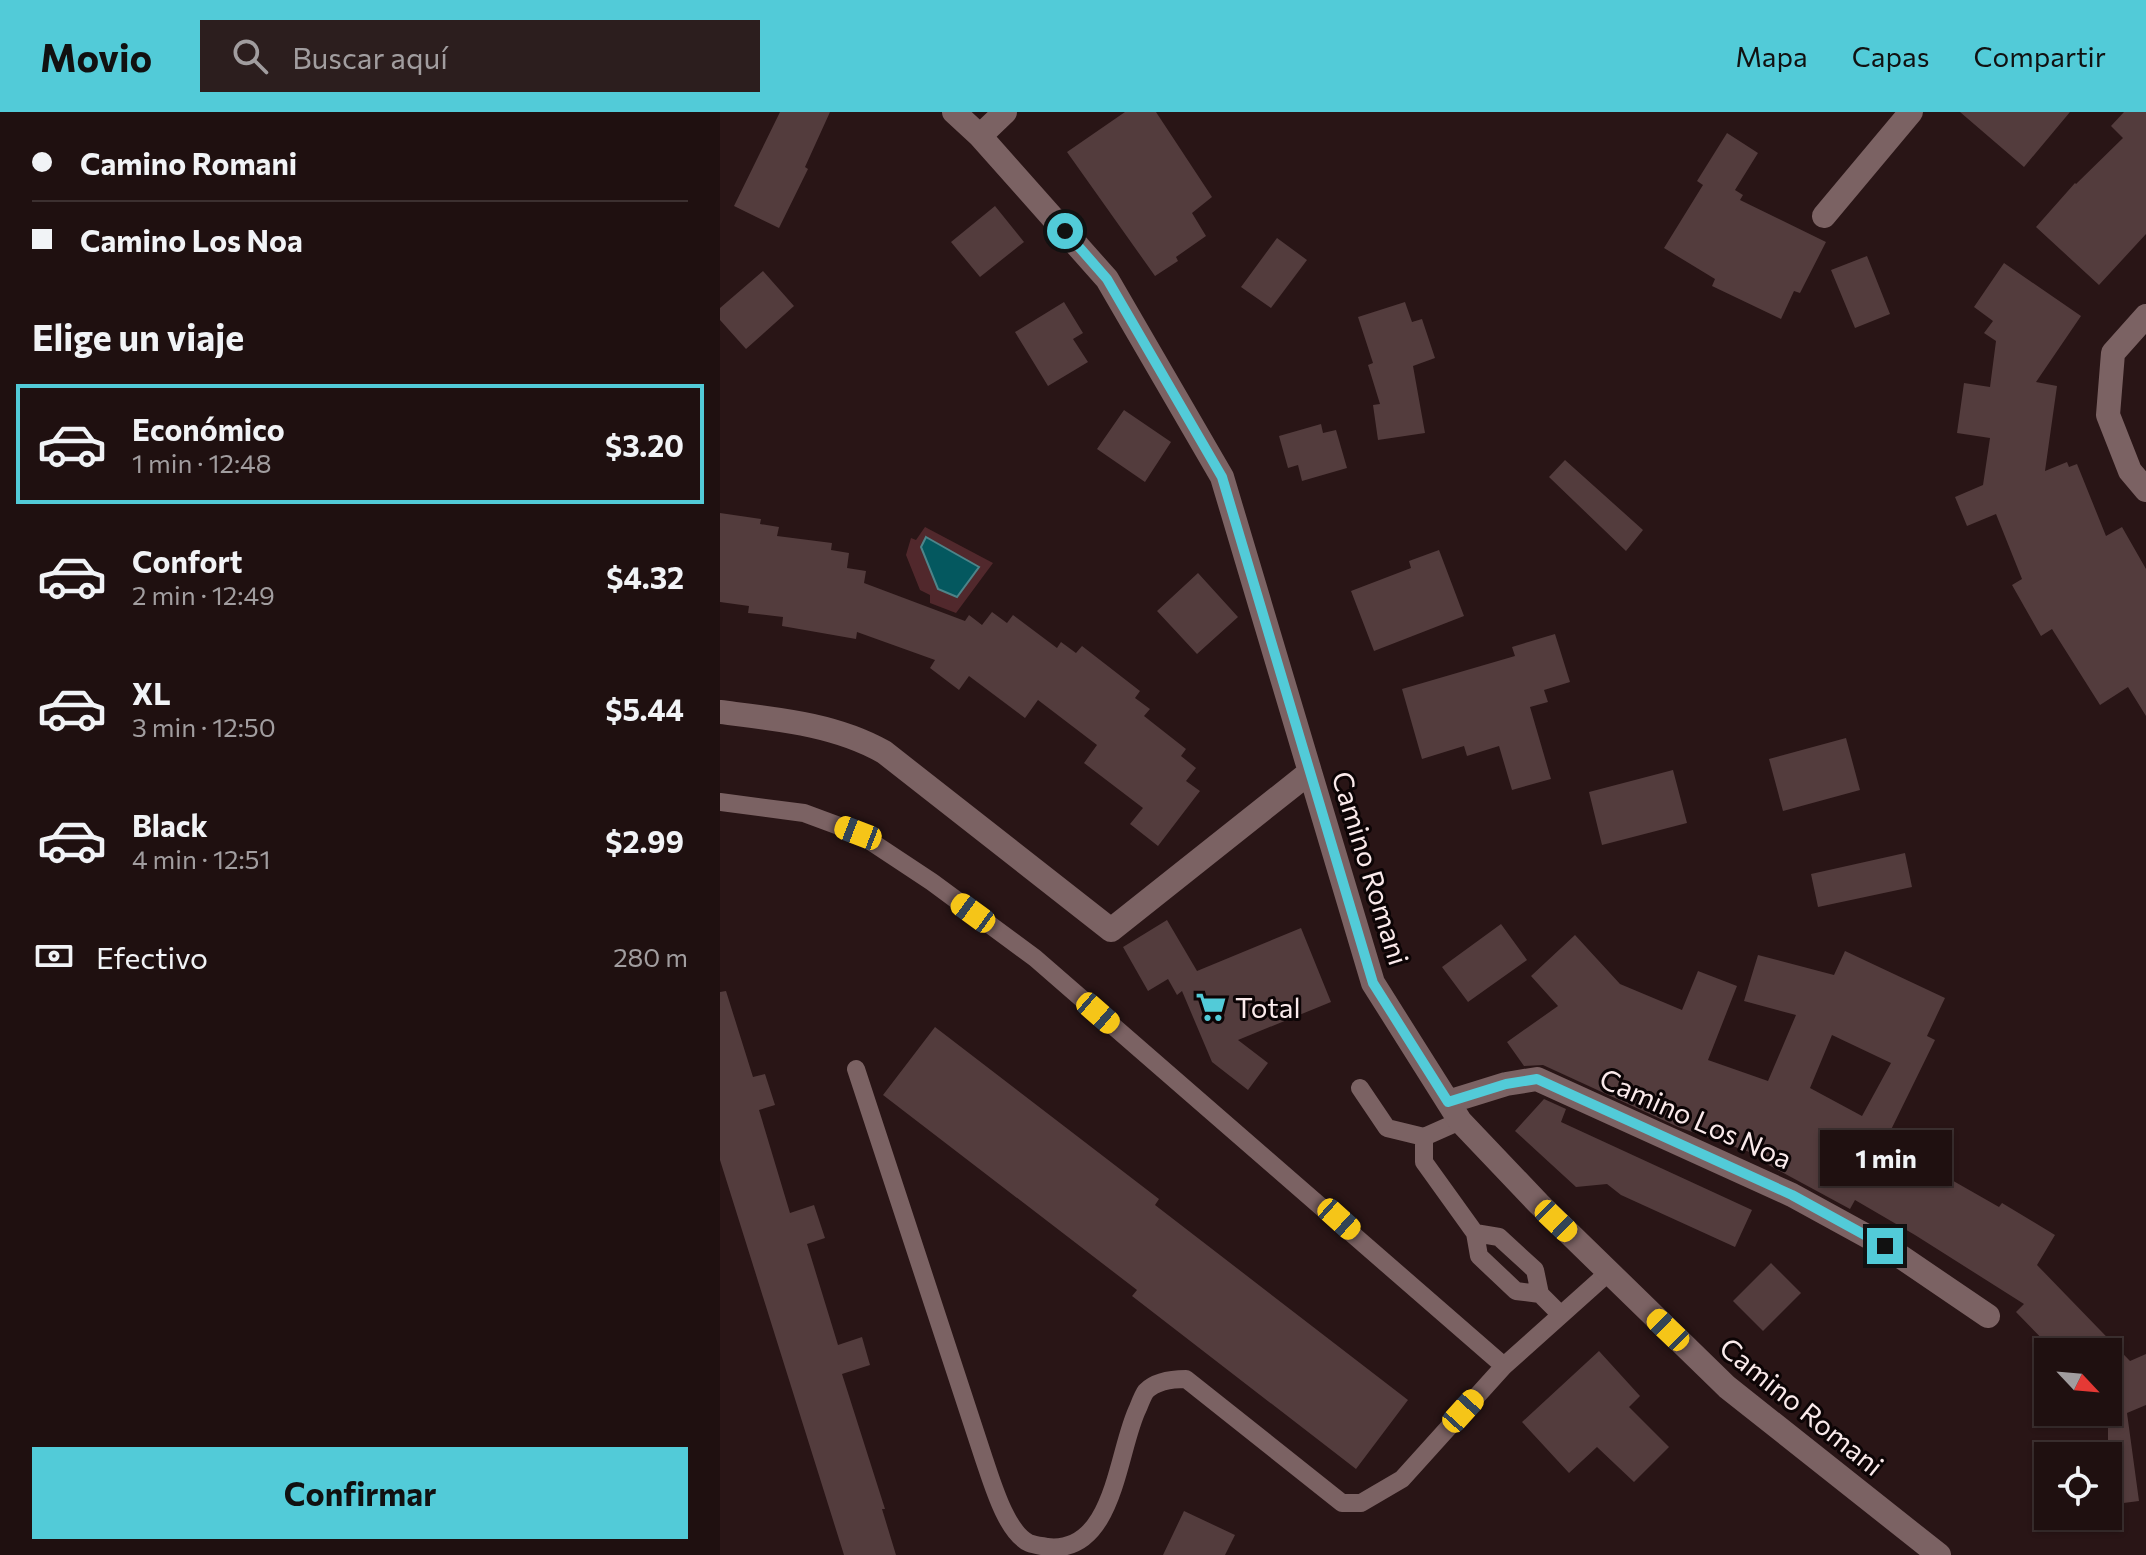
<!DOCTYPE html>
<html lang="es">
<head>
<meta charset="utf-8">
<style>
	:root { --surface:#1f1010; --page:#2c1e1e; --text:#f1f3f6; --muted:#a19d9f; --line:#3c3030; --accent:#52cbd8 }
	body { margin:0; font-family:Commissioner,sans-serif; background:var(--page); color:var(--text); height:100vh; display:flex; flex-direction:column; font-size:30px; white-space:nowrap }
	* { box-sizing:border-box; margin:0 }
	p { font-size:26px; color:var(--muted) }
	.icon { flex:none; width:44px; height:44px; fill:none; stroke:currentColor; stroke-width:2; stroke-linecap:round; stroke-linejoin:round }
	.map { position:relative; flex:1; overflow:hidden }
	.sheet { display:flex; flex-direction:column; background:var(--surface); width:720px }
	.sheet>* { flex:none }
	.top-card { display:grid; align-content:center; height:176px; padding:0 32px; background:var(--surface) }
	.needle { width:52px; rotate:116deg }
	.controls { position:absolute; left:1314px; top:1226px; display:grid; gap:16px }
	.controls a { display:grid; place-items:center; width:88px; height:88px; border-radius:0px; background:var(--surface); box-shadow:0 2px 6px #0004,0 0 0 2px var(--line); font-size:40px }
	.end { position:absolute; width:36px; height:36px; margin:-18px; border:10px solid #52cbd8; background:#111; box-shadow:0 0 0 4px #111 }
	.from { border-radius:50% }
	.bubble { position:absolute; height:56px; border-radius:0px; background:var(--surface); box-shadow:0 2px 6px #0004,0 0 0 2px var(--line); font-size:26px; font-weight:700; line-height:56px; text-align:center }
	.car { position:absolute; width:24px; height:48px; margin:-24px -12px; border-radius:10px; box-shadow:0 0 6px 2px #0007; background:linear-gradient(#f5c518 24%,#345 0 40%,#f5c518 0 76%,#345 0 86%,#f5c518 0) }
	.top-card b { display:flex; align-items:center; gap:28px; height:76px; font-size:30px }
	.top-card b+b { border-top:2px solid var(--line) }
	.top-card i { width:20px; height:20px; background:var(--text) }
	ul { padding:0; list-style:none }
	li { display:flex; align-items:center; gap:24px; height:120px; margin:0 16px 12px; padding:0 16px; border:4px solid transparent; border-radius:0px }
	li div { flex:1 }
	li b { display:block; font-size:30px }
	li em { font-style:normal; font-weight:700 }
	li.selected { border-color:var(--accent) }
	li>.icon { width:72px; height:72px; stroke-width:1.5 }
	h2 { padding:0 32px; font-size:36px; line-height:96px }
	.pay { display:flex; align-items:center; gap:20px; height:88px; padding:0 32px; font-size:30px }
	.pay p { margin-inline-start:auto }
	.action { display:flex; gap:16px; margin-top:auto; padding:16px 32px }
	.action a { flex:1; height:92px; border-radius:0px; background:var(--accent); color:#111; font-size:32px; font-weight:700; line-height:92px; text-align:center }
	header { display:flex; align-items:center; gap:48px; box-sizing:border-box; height:112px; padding:0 40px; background:var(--accent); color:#111 }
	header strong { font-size:38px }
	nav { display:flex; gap:44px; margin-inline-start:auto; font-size:28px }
	.search { width:560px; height:72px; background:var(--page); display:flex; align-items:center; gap:20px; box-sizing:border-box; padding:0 28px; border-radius:0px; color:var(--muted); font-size:30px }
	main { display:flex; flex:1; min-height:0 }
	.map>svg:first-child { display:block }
</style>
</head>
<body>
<header>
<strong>Movio</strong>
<div class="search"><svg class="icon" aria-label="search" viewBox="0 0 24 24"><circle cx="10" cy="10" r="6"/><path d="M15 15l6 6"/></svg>Buscar aquí</div>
<nav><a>Mapa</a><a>Capas</a><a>Compartir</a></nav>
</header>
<main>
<section class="sheet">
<div class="top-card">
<b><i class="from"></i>Camino Romani</b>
<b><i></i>Camino Los Noa</b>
</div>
<h2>Elige un viaje</h2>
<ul>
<li class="selected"><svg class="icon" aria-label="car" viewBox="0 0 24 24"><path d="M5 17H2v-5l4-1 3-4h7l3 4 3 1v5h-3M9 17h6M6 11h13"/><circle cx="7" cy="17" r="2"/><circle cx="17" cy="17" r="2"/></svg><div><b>Económico</b><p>1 min · 12:48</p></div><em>$3.20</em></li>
<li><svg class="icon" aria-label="car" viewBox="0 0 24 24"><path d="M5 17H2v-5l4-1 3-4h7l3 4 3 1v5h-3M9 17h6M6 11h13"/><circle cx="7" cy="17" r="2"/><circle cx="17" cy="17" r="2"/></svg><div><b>Confort</b><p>2 min · 12:49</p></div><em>$4.32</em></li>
<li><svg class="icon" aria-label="car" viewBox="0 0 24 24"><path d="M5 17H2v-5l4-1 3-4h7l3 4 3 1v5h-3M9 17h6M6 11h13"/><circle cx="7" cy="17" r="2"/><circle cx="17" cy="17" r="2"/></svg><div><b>XL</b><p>3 min · 12:50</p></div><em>$5.44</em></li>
<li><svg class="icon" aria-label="car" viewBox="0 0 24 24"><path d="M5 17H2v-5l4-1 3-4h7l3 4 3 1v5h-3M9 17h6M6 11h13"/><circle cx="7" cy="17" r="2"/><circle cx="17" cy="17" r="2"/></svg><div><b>Black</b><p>4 min · 12:51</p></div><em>$2.99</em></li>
</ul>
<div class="pay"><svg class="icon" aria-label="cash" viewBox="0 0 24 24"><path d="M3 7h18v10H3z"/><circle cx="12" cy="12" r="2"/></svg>Efectivo<p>280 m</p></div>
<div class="action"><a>Confirmar</a></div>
</section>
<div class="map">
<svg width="1426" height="1443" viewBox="0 0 1426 1443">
	<rect width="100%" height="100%" fill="#291516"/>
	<path fill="#51282c" d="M205,415L273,451L236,501L210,491V483L200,478L186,443L191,426L196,428Z"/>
	<path fill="#04585f" stroke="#4e8489" stroke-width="2" d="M206,425L259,455L237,485L218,477L201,435Z"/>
	<path fill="#533c3d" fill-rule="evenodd" d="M60,0H110L85,55L88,57L59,116L14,94Z
		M405,0H436L492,85L472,101L486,124L456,145L458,149L435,164L347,40Z
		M1240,0H1350L1304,55Z
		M1404,0H1426V122L1379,173L1316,115L1355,71L1356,72L1403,26L1391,14Z
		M1007,21L1038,41L1015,78L1023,83L1020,88L1106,130L1080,181L1074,179L1061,207L992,174L995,167L944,136L983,73L977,69Z
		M275,94L304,130L260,165L231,130Z
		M557,126L587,148L551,196L521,175Z
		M1147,144L1170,202L1135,216L1111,158Z
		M1284,151L1361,204L1316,270L1337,274L1325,359L1347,350L1349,355L1357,352L1386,424L1402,415L1426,457V604L1408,575L1380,593L1332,517L1321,524L1292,473L1302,467L1276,402L1247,414L1235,385L1263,373L1270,326L1237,321L1244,271L1270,275L1276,229L1264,221L1273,209L1254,195Z
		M43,159L74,194L26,237L0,208V196Z
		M344,190L363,221L353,227L368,250L328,274L295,220Z
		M685,190L692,210L702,207L715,246L693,254L705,321L658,328L653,293L660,292L648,253L653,251L638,205Z
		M404,298L451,330L425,370L377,337Z
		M601,312L603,321L616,318L627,356L582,369L578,353L568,356L559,324Z
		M845,348L923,418L906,439L829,365Z
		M0,401L41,407L40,412L59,415L57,424L112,431L111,438L129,441L127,456L146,459L144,471L245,509L249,503L262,513L272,500L287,511L293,503L337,536L341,530L356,541L362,534L420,579L415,586L430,597L424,604L466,637L461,644L476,656L466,669L480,679L438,734L410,712L423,696L364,651L377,633L318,588L305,606L249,564L239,578L210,556L215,548L137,520L136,527L62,514L63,505L28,501L29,494L0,490Z
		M719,438L744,504L654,539L631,479L691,456L689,449Z
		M478,461L518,505L477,542L437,499Z
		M835,522L850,570L824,578L828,590L810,595L831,667L792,678L779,634L747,644L744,634L702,647L682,577L795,544L792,535Z
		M1126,626L1140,678L1063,699L1049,647Z
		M953,658L967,711L882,733L869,680Z
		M1185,741L1192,775L1098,795L1091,762Z
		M447,808L477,859L581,816L611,890L518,928L548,951L528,978L492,950L462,879L457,883L448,867L428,879L403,835Z
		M781,812L807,848L748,890L722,855Z
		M855,823L900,872L962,898L978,859L1017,874L988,948L1048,969L1076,903L1024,889L1038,843L1114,863L1125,839L1225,886L1207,924L1215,928L1165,1030L1279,1095L1282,1091L1335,1123L1317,1153L1410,1249L1426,1242V1293L1407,1301L1419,1389L1388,1393V1283L1396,1282L1388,1263V1240H1335L1296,1200L1304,1192L1195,1123L1135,1088L1130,1097L1043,1050L1044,1045L958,1015L823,953L804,954L787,930L838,894L811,864ZM1112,923L1171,951L1142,1004L1090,976Z
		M6,879L33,965L45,962L55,993L39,998L70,1101L94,1093L105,1126L87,1132L118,1233L142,1225L150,1253L122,1262L165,1397H162L176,1443H124L0,1048V880Z
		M215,915L439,1087L435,1093L688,1288L636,1357L412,1184L417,1178L163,983Z
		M824,987L846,997L841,1010L1032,1098L1015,1135L901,1083L887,1072L856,1075L795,1019Z
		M1051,1151L1081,1181L1043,1219L1013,1189Z
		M879,1239L920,1284L909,1295L949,1335L914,1370L877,1335L849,1361L802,1310Z
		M464,1399L515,1423L505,1443H443Z"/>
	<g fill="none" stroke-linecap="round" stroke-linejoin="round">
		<path stroke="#7b6263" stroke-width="18" d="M0,690L84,701L138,721L212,770L315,846L784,1254L889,1160
			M136,957L264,1347C272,1370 286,1420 309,1431C314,1433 322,1434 327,1435C395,1443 397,1338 418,1296C420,1291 423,1283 426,1279C436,1269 453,1267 466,1267L622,1391H641L682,1367L784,1254
			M640,976L667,1016L704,1025
			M740,1009L704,1025V1050L755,1121L759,1144L796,1179L820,1182
			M755,1121L779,1125L815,1158L820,1182L840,1202"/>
		<path stroke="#7b6263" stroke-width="24" d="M234,0L260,24L387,167L502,365L653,871L740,1009L819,1092L1007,1275L1219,1443
			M260,24L285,0
			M1104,104L1191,0
			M1426,204L1393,241L1388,303L1410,359L1426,378
			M0,600C56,607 115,612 164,640L391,818L590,660
			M728,990L786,972L817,967L1072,1083L1165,1134L1268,1204"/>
	</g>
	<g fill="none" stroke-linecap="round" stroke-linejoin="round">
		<path stroke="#52cbd8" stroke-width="10" d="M345,119L387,167L502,365L653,871L728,990L786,972L817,967L1072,1083L1165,1134"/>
	</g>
	<defs>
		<g id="supermarket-bare" transform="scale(2.4)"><path d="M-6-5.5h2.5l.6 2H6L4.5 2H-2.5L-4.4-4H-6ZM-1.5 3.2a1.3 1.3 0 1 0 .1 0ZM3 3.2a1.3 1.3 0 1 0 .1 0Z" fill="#52cbd8" stroke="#0c0405" stroke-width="2.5" paint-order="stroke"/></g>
	</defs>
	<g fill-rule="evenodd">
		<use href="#supermarket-bare" x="491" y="895"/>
	</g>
	<g text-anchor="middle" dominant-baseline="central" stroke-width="6" stroke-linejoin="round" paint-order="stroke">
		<g font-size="28" fill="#faeaeb" stroke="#0c0405">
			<text transform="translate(651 756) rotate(73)">Camino Romani</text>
			<text transform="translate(976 1006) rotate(24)">Camino Los Noa</text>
			<text transform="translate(1082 1294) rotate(39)">Camino Romani</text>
		</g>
		<g font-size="28" fill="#faeaeb" stroke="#0c0405" text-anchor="start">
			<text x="515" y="895">Total</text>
		</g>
	</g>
</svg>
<div class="controls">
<a><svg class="needle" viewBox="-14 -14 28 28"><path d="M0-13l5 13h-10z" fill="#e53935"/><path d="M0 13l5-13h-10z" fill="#a19d9f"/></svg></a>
<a><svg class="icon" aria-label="locate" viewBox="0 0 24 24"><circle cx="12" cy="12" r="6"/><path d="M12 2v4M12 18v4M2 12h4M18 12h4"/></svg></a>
</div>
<i class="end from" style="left:345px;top:119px"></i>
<i class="end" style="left:1165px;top:1134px"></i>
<div class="bubble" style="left:1100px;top:1018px;width:132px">1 min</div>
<i class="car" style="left:138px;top:721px;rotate:291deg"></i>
<i class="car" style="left:253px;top:801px;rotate:306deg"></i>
<i class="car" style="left:378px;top:901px;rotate:131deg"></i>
<i class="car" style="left:619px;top:1107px;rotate:132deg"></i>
<i class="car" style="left:836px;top:1109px;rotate:134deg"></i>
<i class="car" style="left:948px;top:1218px;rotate:314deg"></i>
<i class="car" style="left:743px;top:1299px;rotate:42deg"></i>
</div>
</main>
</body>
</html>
